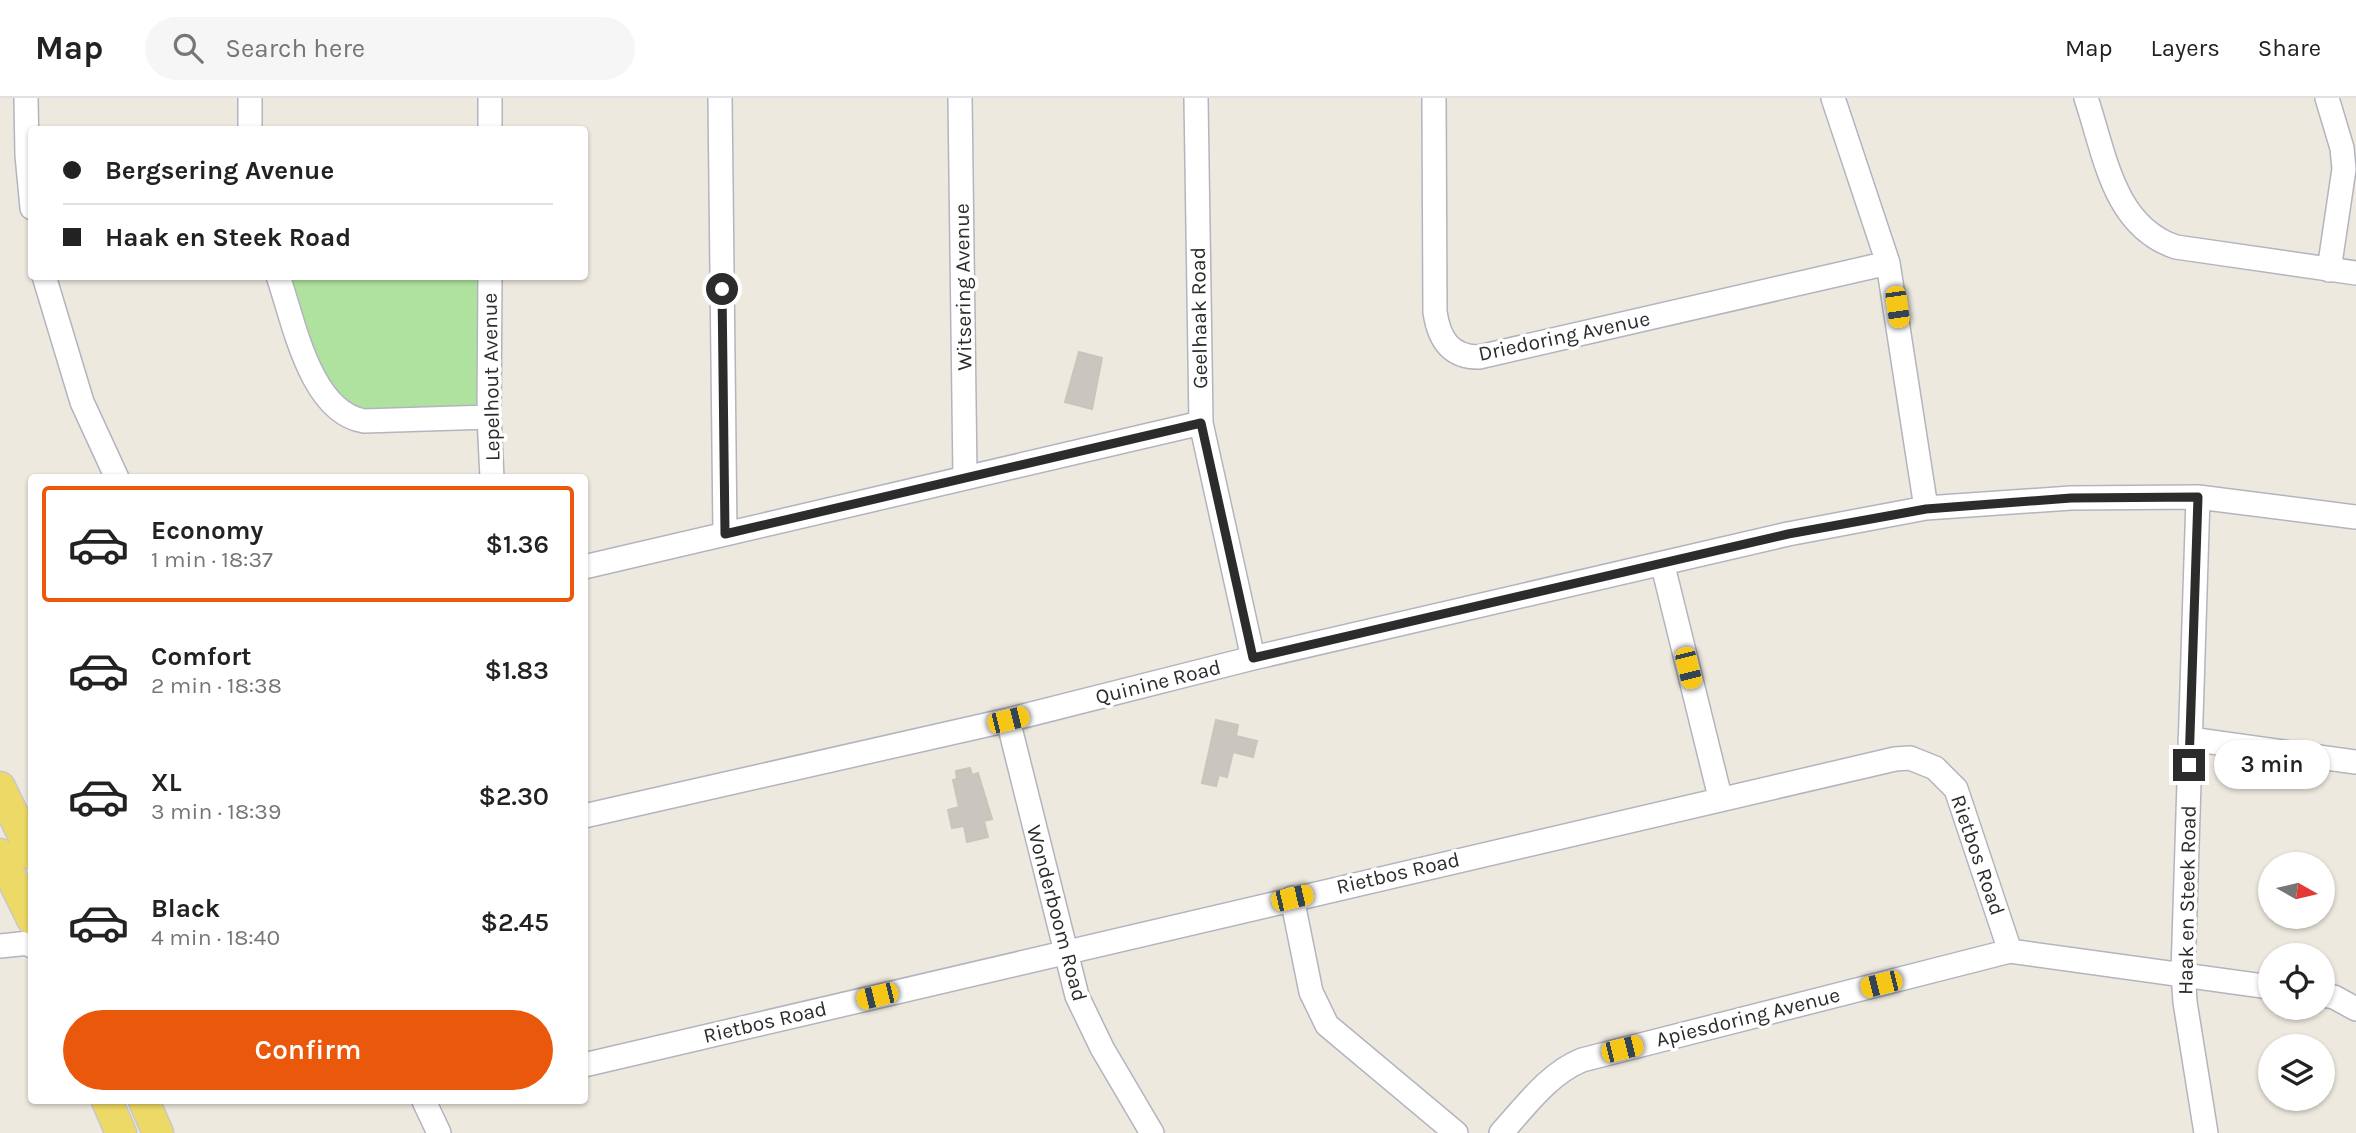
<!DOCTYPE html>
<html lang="en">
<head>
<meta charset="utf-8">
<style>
	:root { --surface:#fff; --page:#f6f6f6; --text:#222; --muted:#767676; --line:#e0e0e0; --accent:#ea580c }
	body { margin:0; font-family:Karla,sans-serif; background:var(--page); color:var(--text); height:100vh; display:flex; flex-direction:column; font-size:26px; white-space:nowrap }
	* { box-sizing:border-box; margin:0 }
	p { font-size:23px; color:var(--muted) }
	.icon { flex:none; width:38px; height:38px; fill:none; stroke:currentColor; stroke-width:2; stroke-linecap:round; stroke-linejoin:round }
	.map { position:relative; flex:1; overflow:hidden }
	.side { position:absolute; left:28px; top:376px; width:560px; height:630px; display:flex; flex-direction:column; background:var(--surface); border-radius:7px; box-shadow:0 2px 5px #0004 }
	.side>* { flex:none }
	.guide { position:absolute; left:28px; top:28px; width:560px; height:154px; border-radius:7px; box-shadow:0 2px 5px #0004; display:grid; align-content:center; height:154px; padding:0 35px; background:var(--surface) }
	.needle { width:46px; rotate:98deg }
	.controls { position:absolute; left:2258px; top:754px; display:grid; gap:14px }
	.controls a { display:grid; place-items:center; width:77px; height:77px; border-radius:50%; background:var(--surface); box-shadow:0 2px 5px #0004; font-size:35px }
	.end { position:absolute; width:32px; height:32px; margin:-16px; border:9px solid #2c2c2c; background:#fff; box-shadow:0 0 0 4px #fff }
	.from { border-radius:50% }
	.bubble { position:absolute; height:49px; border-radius:24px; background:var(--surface); box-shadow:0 2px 5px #0004; font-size:23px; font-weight:600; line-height:49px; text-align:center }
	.car { position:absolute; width:21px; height:42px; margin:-21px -10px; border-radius:9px; box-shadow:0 0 5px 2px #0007; background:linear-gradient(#f5c518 24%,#345 0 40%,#f5c518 0 76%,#345 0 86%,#f5c518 0) }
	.guide b { display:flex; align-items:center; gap:24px; height:66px; font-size:26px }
	.guide b+b { border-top:2px solid var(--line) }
	.guide i { width:18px; height:18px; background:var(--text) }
	ul { padding:12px 0 0; list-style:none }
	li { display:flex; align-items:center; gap:21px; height:116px; margin:0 14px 10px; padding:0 21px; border:4px solid transparent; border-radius:7px }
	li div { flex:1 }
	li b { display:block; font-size:26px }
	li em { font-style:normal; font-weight:600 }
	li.active { border-color:var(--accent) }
	li>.icon { width:63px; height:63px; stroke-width:1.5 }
	.primary-button { display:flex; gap:14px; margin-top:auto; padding:14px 35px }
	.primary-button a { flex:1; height:80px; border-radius:42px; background:var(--accent); color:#fff; font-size:28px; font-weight:600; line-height:80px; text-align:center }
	header { display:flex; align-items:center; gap:42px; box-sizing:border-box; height:98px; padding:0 35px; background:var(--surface); border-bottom:2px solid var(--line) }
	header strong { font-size:33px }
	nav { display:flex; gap:38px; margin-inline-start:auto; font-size:24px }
	.search { width:490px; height:63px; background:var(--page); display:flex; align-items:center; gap:18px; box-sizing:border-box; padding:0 24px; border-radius:38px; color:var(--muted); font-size:26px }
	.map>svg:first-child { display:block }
</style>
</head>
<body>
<header>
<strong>Map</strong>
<div class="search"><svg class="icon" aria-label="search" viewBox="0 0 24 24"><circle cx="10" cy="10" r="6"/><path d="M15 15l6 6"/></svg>Search here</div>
<nav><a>Map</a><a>Layers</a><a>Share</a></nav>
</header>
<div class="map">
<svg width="2356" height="1035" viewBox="0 0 2356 1035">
	<rect width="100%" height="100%" fill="#ede9df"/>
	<path fill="#afe29e" d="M289,179H482L478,305L470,310C442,311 368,321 346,306C319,287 299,210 289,179Z"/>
	<path fill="#c9c5bf" stroke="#c9c5b9" stroke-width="2" d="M1079,254L1102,260L1092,311L1065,304Z
		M1216,622L1238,627L1236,638L1257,643L1253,659L1233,654L1227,679L1219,677L1216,688L1202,685Z
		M970,670L972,677L978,675L992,721L984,723L988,739L967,744L964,728L952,730L948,712L959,709L953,682L957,681L956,673Z"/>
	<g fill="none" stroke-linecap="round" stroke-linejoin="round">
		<g stroke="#b3b4bf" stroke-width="26">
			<path id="minor" d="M26,0L27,57L32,110
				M250,0V32
				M490,0V32
				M720,0L725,436
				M960,0L965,379
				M1196,0L1201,325L1253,560
				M1434,0L1435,214C1439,241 1450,259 1479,259L1888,165
				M1833,0L1888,165L1926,410
				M2086,0C2105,56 2113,128 2176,149L2356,175
				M2327,0L2342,50L2344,71L2329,172
				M44,178L82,304L117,380
				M278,178C294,224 310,314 364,323L489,319
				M490,178L489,319L492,380
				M2198,399L2183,875L2185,904L2206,1035
				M1663,468L1720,699
				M584,469L1201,325
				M1008,622L1077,898L1102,950L1152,1035
				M2190,641L2356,664
				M584,718L1008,622L1253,560L1788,436L1926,410L2071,400L2198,399L2356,419
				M1292,800L1311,894L1327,927L1456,1035
				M0,848L29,845L32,848
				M2322,897L2334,899L2356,911
				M584,967L1895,661L1910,660L1935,670L1956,691L2010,853
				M424,1003L439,1035
				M1501,1035C1525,1009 1548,976 1582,962L2010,853L2270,889"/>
		</g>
		<g stroke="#c8c8c8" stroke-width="33">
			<path id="major" d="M0,689L32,756
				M0,756L32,821
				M107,1003L121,1035
				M144,1003L158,1035"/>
		</g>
		<use href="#minor" stroke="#fff" stroke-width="23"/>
		<use href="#major" stroke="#edd965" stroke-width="30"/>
	</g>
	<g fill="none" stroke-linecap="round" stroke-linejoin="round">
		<path stroke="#2c2c2c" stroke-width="9" d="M722,191L725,436L1201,325L1253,560L1788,436L1926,411L2071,400L2198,399L2189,667"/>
	</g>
	<g text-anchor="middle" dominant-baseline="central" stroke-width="7" stroke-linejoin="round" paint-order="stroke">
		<g font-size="21" fill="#2c2c2c" stroke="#fff">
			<text transform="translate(963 189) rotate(-91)">Witsering Avenue</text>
			<text transform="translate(1199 220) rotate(-91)">Geelhaak Road</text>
			<text transform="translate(1564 238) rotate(-12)">Driedoring Avenue</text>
			<text transform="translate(491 279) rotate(-91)">Lepelhout Avenue</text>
			<text transform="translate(1158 584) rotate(-14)">Quinine Road</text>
			<text transform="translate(1978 757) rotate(71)">Rietbos Road</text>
			<text transform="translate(1398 775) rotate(-13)">Rietbos Road</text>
			<text transform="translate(2187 802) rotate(-89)">Haak en Steek Road</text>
			<text transform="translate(1057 815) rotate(75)">Wonderboom Road</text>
			<text transform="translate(1748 919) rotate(-14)">Apiesdoring Avenue</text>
			<text transform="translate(765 924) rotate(-13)">Rietbos Road</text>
		</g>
	</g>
</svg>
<div class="controls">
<a><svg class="needle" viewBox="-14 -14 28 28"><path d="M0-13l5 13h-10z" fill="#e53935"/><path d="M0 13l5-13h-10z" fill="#767676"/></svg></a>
<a><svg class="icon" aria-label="locate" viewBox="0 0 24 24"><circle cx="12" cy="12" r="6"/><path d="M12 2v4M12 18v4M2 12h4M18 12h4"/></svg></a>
<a><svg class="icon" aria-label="layers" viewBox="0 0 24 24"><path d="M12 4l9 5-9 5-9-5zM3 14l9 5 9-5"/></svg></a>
</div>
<i class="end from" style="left:722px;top:191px"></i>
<i class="end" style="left:2189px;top:667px"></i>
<div class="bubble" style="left:2214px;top:642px;width:116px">3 min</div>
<i class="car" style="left:1897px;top:209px;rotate:172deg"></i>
<i class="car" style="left:1688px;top:570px;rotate:166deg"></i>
<i class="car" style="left:1008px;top:622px;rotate:76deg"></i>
<i class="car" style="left:1292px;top:800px;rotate:77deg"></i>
<i class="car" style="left:1881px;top:886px;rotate:256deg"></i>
<i class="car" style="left:877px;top:898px;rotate:256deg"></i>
<i class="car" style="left:1622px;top:951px;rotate:76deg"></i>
<div class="guide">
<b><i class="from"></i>Bergsering Avenue</b>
<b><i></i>Haak en Steek Road</b>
</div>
<section class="side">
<ul>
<li class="active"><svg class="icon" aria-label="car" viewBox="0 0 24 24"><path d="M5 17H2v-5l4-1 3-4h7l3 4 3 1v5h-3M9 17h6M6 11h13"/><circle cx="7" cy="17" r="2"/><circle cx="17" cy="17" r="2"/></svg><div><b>Economy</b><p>1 min · 18:37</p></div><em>$1.36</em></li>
<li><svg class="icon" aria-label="car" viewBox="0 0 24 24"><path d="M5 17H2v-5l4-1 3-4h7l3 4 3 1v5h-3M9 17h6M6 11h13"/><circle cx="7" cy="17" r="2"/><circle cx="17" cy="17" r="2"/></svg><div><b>Comfort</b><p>2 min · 18:38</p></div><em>$1.83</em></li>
<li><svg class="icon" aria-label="car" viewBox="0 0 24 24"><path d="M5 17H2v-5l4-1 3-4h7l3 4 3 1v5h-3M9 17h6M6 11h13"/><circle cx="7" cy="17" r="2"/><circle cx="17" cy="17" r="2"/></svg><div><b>XL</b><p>3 min · 18:39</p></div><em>$2.30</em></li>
<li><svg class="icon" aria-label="car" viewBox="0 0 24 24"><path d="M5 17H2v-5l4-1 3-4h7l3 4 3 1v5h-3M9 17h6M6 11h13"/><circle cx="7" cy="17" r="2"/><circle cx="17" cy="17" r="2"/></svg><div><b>Black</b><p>4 min · 18:40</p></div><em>$2.45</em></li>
</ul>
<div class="primary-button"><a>Confirm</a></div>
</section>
</div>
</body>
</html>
